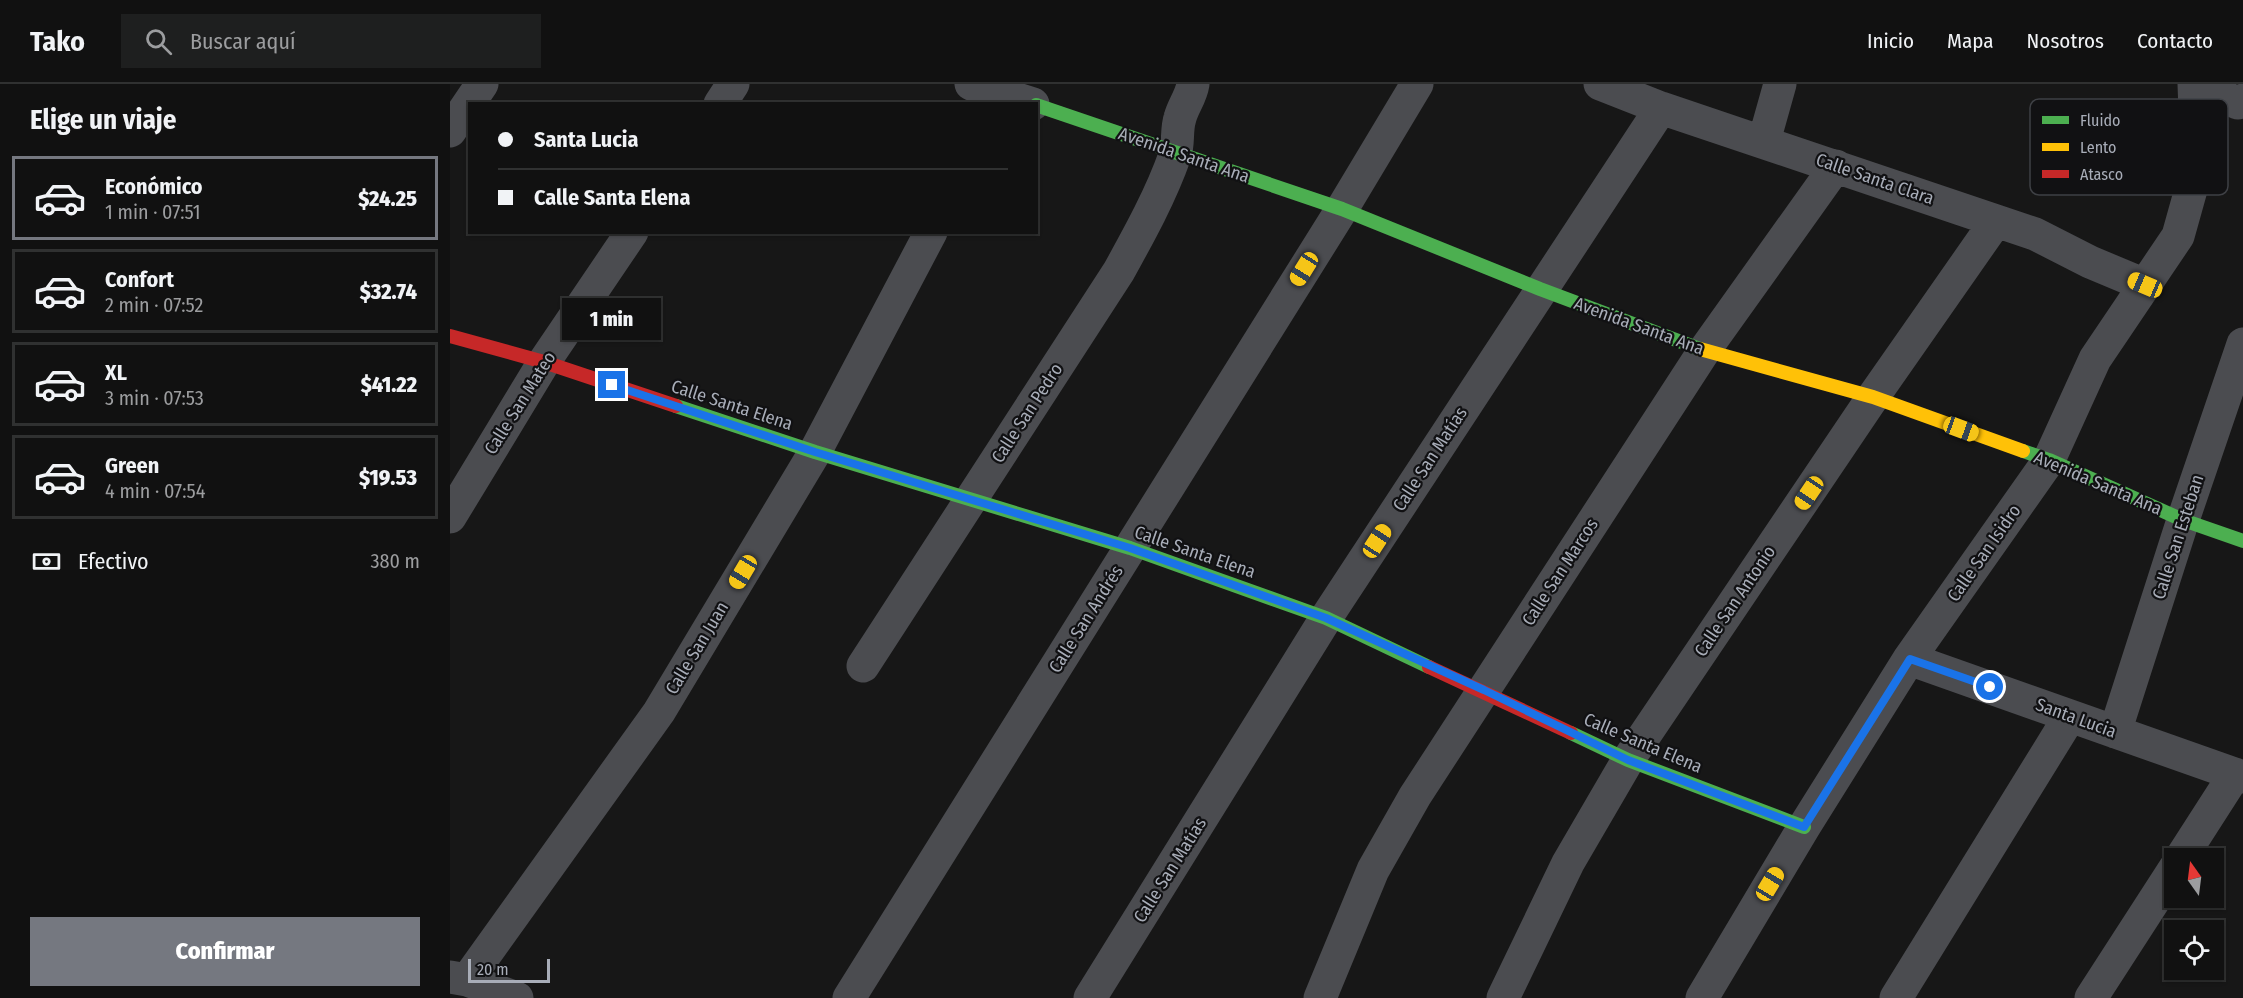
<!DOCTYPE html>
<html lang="es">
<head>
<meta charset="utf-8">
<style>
	:root { --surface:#111; --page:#1e1f1f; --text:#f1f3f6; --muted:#9c9d9f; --line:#303131; --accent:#757880 }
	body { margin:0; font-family:"Fira Sans Condensed",sans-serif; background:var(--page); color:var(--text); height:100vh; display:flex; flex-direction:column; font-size:22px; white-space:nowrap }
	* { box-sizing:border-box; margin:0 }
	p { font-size:20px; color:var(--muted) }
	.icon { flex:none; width:33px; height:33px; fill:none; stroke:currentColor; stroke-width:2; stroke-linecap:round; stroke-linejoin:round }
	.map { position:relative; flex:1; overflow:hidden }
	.details { display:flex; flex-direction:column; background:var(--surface); width:450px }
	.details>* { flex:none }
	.banner { position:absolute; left:18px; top:18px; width:570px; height:132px; border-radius:0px; box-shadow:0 2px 4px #0004,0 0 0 2px var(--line); display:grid; align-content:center; height:132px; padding:0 30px; background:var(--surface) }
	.needle { width:39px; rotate:346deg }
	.controls { position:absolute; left:1714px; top:764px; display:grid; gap:12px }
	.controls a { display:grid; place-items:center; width:60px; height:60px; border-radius:0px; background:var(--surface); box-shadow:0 2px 4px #0004,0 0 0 2px var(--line); font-size:30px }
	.scale { position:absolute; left:18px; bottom:15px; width:82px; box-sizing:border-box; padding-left:6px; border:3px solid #a8adb8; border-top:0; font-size:16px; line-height:21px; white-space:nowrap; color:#a8adb8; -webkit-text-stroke:4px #111113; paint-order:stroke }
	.end { position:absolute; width:27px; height:27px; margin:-14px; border:8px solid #1a73e8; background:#fff; box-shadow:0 0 0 3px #fff }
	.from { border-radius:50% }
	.bubble { position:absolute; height:42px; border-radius:0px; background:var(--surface); box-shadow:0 2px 4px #0004,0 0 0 2px var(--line); font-size:20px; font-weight:800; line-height:42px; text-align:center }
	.car { position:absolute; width:18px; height:36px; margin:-18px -9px; border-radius:8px; box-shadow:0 0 4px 2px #0007; background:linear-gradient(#f5c518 24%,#345 0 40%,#f5c518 0 76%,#345 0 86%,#f5c518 0) }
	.banner b { display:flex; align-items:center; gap:21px; height:57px; font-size:22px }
	.banner b+b { border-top:2px solid var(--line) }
	.banner i { width:15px; height:15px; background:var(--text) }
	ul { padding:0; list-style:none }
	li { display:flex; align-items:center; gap:18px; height:84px; margin:0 12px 9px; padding:0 18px; border:3px solid var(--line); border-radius:0px }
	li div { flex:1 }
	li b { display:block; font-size:22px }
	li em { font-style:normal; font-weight:800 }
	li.active { border-color:var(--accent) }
	li>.icon { width:54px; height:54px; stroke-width:1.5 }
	h2 { padding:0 30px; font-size:27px; line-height:72px }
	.pay { display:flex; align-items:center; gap:15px; height:66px; padding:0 30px; font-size:22px }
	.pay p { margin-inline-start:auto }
	.cta { display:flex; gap:12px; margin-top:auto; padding:12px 30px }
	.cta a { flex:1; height:69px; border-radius:0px; background:var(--accent); color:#fff; font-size:24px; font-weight:800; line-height:69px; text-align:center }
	header { display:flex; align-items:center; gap:36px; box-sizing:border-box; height:84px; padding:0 30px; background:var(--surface); border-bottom:2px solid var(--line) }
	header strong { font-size:28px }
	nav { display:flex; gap:33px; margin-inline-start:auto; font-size:21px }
	.search { width:420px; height:54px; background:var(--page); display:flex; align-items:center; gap:15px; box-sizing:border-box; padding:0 21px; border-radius:0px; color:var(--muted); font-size:22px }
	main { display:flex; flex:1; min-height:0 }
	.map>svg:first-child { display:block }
</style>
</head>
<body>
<header>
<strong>Tako</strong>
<div class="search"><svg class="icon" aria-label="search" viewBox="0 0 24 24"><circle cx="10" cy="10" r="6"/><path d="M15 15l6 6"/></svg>Buscar aquí</div>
<nav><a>Inicio</a><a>Mapa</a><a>Nosotros</a><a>Contacto</a></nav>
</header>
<main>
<section class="details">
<h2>Elige un viaje</h2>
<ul>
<li class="active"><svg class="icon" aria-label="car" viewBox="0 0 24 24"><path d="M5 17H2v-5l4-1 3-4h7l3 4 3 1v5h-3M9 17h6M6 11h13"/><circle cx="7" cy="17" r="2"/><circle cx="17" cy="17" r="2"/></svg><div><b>Económico</b><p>1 min · 07:51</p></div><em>$24.25</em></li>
<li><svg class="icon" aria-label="car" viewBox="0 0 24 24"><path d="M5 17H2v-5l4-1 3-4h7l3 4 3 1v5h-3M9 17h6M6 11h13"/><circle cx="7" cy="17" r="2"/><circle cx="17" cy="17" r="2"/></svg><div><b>Confort</b><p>2 min · 07:52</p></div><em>$32.74</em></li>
<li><svg class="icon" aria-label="car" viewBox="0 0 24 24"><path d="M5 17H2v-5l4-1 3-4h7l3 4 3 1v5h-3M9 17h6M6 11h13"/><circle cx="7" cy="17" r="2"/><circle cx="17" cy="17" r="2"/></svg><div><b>XL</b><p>3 min · 07:53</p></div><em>$41.22</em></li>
<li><svg class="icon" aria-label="car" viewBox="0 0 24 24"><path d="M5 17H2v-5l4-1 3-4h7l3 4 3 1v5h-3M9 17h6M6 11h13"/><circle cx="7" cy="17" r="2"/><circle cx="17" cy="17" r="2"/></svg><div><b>Green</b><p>4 min · 07:54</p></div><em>$19.53</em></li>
</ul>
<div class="pay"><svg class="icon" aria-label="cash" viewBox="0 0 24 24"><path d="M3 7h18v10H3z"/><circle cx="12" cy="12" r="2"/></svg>Efectivo<p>380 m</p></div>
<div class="cta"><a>Confirmar</a></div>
</section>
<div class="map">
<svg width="1793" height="914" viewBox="0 0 1793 914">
	<rect width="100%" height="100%" fill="#171717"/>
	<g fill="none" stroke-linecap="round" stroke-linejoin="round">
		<path stroke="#4b4c50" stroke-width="33" d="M521,0L583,20
			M1150,0L1211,24L1585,150L1640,178L1695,201
			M1744,0L1788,19L1793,16
			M270,20L283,0
			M0,47L32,0
			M1314,57L1330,0
			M0,433L94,278L182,148
			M1459,575L1793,693
			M413,582L669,187C690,149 711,111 725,71C729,59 726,46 730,34C733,22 741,13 743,0
			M1665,648L1733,436L1793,260
			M1731,774L1785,690
			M0,893L17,896L67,914
			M17,896L209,628L365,368L481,148
			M399,914L892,125L967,0
			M640,914L876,534L1211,24
			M870,914L923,786L965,712L1254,267L1386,82
			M1053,914L1118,779L1178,676L1423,313L1546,137
			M1252,914L1354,743L1459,575L1599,376L1645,275L1728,152L1747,84L1744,0
			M1446,914L1620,632
			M1641,914L1725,784"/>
		<path stroke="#4caf50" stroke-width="14" d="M586,21L892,125L1090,205L1250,265
			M226,322L365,368L680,464L876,534L979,583
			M1573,367L1599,376L1733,436L1793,457
			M1121,649L1178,676L1354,743"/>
		<path stroke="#ffc107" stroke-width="14" d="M1250,265L1423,313L1573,367"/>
		<path stroke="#c62828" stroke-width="14" d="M0,252L94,278L226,322
			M979,583L1121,649"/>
	</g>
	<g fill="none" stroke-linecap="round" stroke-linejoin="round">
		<path stroke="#1a73e8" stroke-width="8" d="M162,301L365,368L680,464L876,534L1034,606L1178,676L1354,743L1460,575L1540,603"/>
	</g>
	<g text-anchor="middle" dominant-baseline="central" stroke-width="4.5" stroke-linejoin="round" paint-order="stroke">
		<g font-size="18" fill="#a8adb8" stroke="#111113">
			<text transform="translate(734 71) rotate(19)">Avenida Santa Ana</text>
			<text transform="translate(1425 95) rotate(19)">Calle Santa Clara</text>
			<text transform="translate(1189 242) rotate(20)">Avenida Santa Ana</text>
			<text transform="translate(70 319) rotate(-58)">Calle San Mateo</text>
			<text transform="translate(282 321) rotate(18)">Calle Santa Elena</text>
			<text transform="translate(577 329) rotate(-57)">Calle San Pedro</text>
			<text transform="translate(980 375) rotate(-57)">Calle San Matías</text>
			<text transform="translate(1648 399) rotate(23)">Avenida Santa Ana</text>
			<text transform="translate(1728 453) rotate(-72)">Calle San Esteban</text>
			<text transform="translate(745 468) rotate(19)">Calle Santa Elena</text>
			<text transform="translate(1534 469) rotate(-55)">Calle San Isidro</text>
			<text transform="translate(1110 488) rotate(-57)">Calle San Marcos</text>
			<text transform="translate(1285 517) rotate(-56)">Calle San Antonio</text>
			<text transform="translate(636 535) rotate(-58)">Calle San Andrés</text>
			<text transform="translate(247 564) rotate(-59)">Calle San Juan</text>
			<text transform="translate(1626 634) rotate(20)">Santa Lucia</text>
			<text transform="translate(1193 659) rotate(23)">Calle Santa Elena</text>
			<text transform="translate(720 786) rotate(-58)">Calle San Matías</text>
		</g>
	</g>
	<rect x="1580" y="15" width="198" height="96" rx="9" fill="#111113" stroke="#3e4045" stroke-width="1.5"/>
	<rect x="1592" y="32" width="27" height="8" fill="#4caf50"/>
	<rect x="1592" y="59" width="27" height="8" fill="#ffc107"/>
	<rect x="1592" y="86" width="27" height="8" fill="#c62828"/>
	<g font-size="16" fill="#a8adb8">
		<text x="1630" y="42">Fluido</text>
		<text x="1630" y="69">Lento</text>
		<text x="1630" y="96">Atasco</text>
	</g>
</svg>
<div class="controls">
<a><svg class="needle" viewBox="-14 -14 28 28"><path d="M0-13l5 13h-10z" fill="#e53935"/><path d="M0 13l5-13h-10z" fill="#9c9d9f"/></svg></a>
<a><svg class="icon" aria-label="locate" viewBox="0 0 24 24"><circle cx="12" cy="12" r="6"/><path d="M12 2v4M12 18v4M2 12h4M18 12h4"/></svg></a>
</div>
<div class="scale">20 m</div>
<i class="end from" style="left:1540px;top:603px"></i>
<i class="end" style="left:162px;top:301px"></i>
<div class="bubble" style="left:112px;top:214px;width:99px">1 min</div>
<i class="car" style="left:854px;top:185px;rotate:212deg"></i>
<i class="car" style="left:1695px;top:201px;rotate:293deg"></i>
<i class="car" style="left:1511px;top:345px;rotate:110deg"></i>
<i class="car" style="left:1359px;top:409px;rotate:214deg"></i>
<i class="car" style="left:927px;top:457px;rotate:33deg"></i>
<i class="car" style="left:293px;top:488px;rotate:211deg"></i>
<i class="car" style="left:1320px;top:800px;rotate:31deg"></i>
<div class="banner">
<b><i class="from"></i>Santa Lucia</b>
<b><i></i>Calle Santa Elena</b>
</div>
</div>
</main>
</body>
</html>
